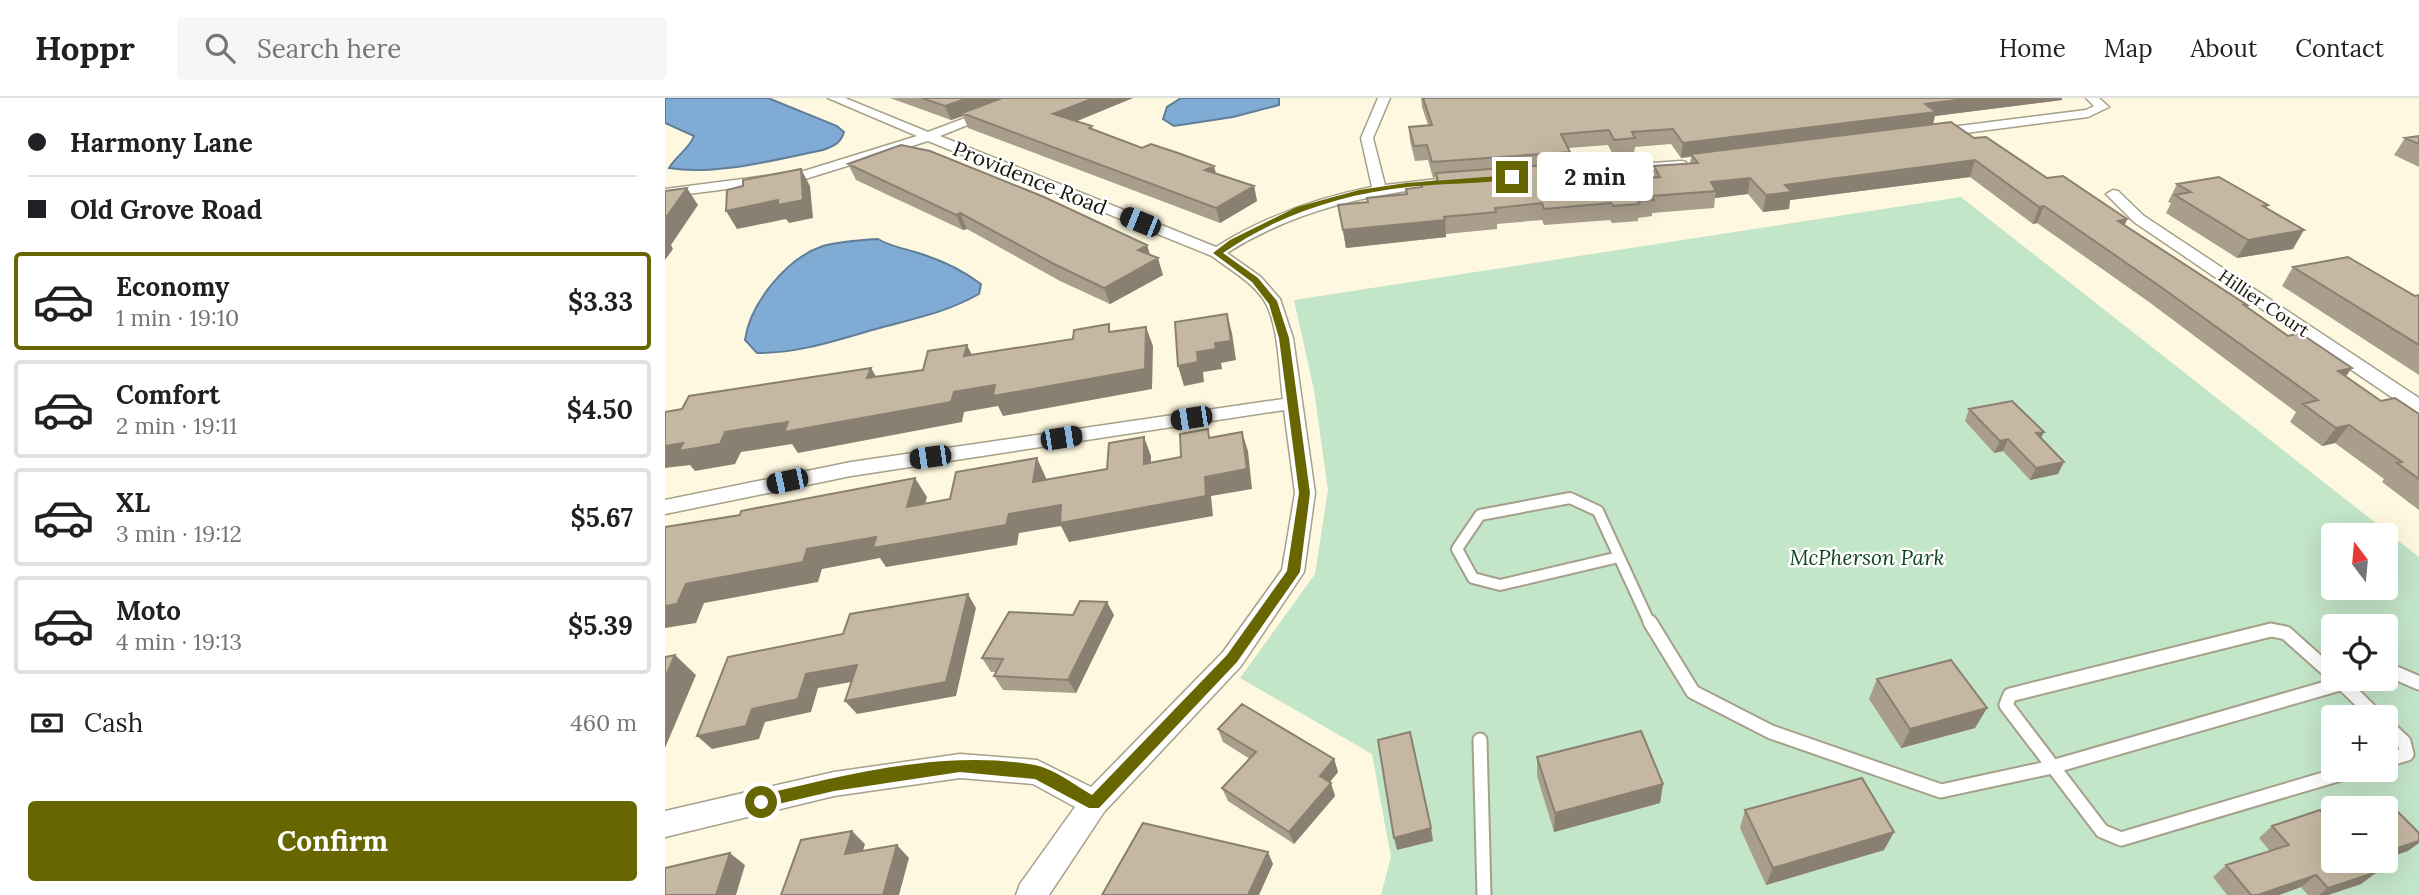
<!DOCTYPE html>
<html lang="en">
<head>
<meta charset="utf-8">
<style>
	:root { --surface:#fff; --page:#f6f6f6; --text:#202124; --muted:#757577; --line:#e0e0e0; --accent:#686600 }
	body { margin:0; font-family:Lora,serif; background:var(--page); color:var(--text); height:100vh; display:flex; flex-direction:column; font-size:26px; white-space:nowrap }
	* { box-sizing:border-box; margin:0 }
	p { font-size:23px; color:var(--muted) }
	.icon { flex:none; width:38px; height:38px; fill:none; stroke:currentColor; stroke-width:2; stroke-linecap:round; stroke-linejoin:round }
	.map { position:relative; flex:1; overflow:hidden }
	.drawer { display:flex; flex-direction:column; background:var(--surface); width:665px }
	.drawer>* { flex:none }
	.guide { display:grid; align-content:center; height:154px; padding:0 28px; background:var(--surface) }
	.needle { width:46px; rotate:344deg }
	.buttons { position:absolute; left:1656px; top:425px; display:grid; gap:14px }
	.buttons a { display:grid; place-items:center; width:77px; height:77px; border-radius:7px; background:var(--surface); box-shadow:0 7px 28px #0002; font-size:35px }
	.end { position:absolute; width:32px; height:32px; margin:-16px; border:9px solid #686600; background:#fff; box-shadow:0 0 0 4px #fff }
	.from { border-radius:50% }
	.bubble { position:absolute; height:49px; border-radius:7px; background:var(--surface); box-shadow:0 7px 28px #0002; font-size:23px; font-weight:700; line-height:49px; text-align:center }
	.car { position:absolute; width:21px; height:42px; margin:-21px -10px; border-radius:9px; box-shadow:0 0 5px 2px #0007; background:linear-gradient(#222 24%,#8ab4d8 0 40%,#222 0 76%,#8ab4d8 0 86%,#222 0) }
	.guide b { display:flex; align-items:center; gap:24px; height:66px; font-size:26px }
	.guide b+b { border-top:2px solid var(--line) }
	.guide i { width:18px; height:18px; background:var(--text) }
	ul { padding:0; list-style:none }
	li { display:flex; align-items:center; gap:21px; height:98px; margin:0 14px 10px; padding:0 14px; border:4px solid var(--line); border-radius:7px }
	li div { flex:1 }
	li b { display:block; font-size:26px }
	li em { font-style:normal; font-weight:700 }
	li.current { border-color:var(--accent) }
	li>.icon { width:63px; height:63px; stroke-width:1.5 }
	.pay { display:flex; align-items:center; gap:18px; height:77px; padding:0 28px; font-size:26px }
	.pay p { margin-inline-start:auto }
	.button { display:flex; gap:14px; margin-top:auto; padding:14px 28px }
	.button a { flex:1; height:80px; border-radius:7px; background:var(--accent); color:#fff; font-size:28px; font-weight:700; line-height:80px; text-align:center }
	header { display:flex; align-items:center; gap:42px; box-sizing:border-box; height:98px; padding:0 35px; background:var(--surface); border-bottom:2px solid var(--line) }
	header strong { font-size:33px }
	nav { display:flex; gap:38px; margin-inline-start:auto; font-size:24px }
	.search { width:490px; height:63px; background:var(--page); display:flex; align-items:center; gap:18px; box-sizing:border-box; padding:0 24px; border-radius:7px; color:var(--muted); font-size:26px }
	main { display:flex; flex:1; min-height:0 }
	.map>svg:first-child { display:block }
</style>
</head>
<body>
<header>
<strong>Hoppr</strong>
<div class="search"><svg class="icon" aria-label="search" viewBox="0 0 24 24"><circle cx="10" cy="10" r="6"/><path d="M15 15l6 6"/></svg>Search here</div>
<nav><a>Home</a><a>Map</a><a>About</a><a>Contact</a></nav>
</header>
<main>
<section class="drawer">
<div class="guide">
<b><i class="from"></i>Harmony Lane</b>
<b><i></i>Old Grove Road</b>
</div>
<ul>
<li class="current"><svg class="icon" aria-label="car" viewBox="0 0 24 24"><path d="M5 17H2v-5l4-1 3-4h7l3 4 3 1v5h-3M9 17h6M6 11h13"/><circle cx="7" cy="17" r="2"/><circle cx="17" cy="17" r="2"/></svg><div><b>Economy</b><p>1 min · 19:10</p></div><em>$3.33</em></li>
<li><svg class="icon" aria-label="car" viewBox="0 0 24 24"><path d="M5 17H2v-5l4-1 3-4h7l3 4 3 1v5h-3M9 17h6M6 11h13"/><circle cx="7" cy="17" r="2"/><circle cx="17" cy="17" r="2"/></svg><div><b>Comfort</b><p>2 min · 19:11</p></div><em>$4.50</em></li>
<li><svg class="icon" aria-label="car" viewBox="0 0 24 24"><path d="M5 17H2v-5l4-1 3-4h7l3 4 3 1v5h-3M9 17h6M6 11h13"/><circle cx="7" cy="17" r="2"/><circle cx="17" cy="17" r="2"/></svg><div><b>XL</b><p>3 min · 19:12</p></div><em>$5.67</em></li>
<li><svg class="icon" aria-label="car" viewBox="0 0 24 24"><path d="M5 17H2v-5l4-1 3-4h7l3 4 3 1v5h-3M9 17h6M6 11h13"/><circle cx="7" cy="17" r="2"/><circle cx="17" cy="17" r="2"/></svg><div><b>Moto</b><p>4 min · 19:13</p></div><em>$5.39</em></li>
</ul>
<div class="pay"><svg class="icon" aria-label="cash" viewBox="0 0 24 24"><path d="M3 7h18v10H3z"/><circle cx="12" cy="12" r="2"/></svg>Cash<p>460 m</p></div>
<div class="button"><a>Confirm</a></div>
</section>
<div class="map">
<svg width="1754" height="797" viewBox="0 0 1754 797">
	<rect width="100%" height="100%" fill="#fdf8df"/>
	<path fill="#c3e5c8" fill-rule="evenodd" d="M1296,99L1754,459V797H716L726,759L707,656L575,580L650,476L663,392L649,292L629,202ZM1668,438H1720V490H1668ZM1668,528H1720V581H1668ZM1668,620H1720V672H1668ZM1668,710H1720V763H1668Z"/>
	<path fill="#80abd4" stroke="#607e98" stroke-width="2" d="M0,0H103L172,28L179,34C176,45 169,48 158,52C112,61 51,78 4,70C11,58 24,51 29,38L0,25Z
		M516,0H614V7L568,19L509,28L498,21L502,9Z
		M213,141C224,148 237,150 250,154C274,161 296,171 316,186L314,196C282,214 252,220 218,229C174,241 138,255 92,255L80,242C85,205 122,160 158,148C176,143 194,142 213,141Z"/>
	<g fill="none" stroke-linecap="round" stroke-linejoin="round">
		<g stroke="#a5a089" stroke-width="14">
			<path id="lane-far1" d="M954,459L835,487L808,480L792,451L815,417L905,400L933,413L985,526"/>
		</g>
		<g stroke="#a5a089" stroke-width="17">
			<path id="lane" d="M985,524L1028,594L1106,634L1276,693L1387,669L1692,581
				M1720,573L1724,572L1754,585
				M1668,577L1621,535L1606,532L1345,597L1341,607L1437,733L1456,741L1689,672
				M1675,583L1713,620
				M1720,626L1739,644L1742,656L1720,663
				M815,642L819,797"/>
		</g>
		<g stroke="#a5a089" stroke-width="3">
			<path id="street" d="M163,0H180L263,34L353,0H370L275,38L551,149C599,119 651,100 707,89L696,40L713,0H725L708,40L720,87L782,80L789,84L782,88C703,96 630,112 562,155L596,179L615,201L628,240L650,395L639,474L576,568L439,714L384,797H351L355,786L410,709L368,686L295,680L169,698L0,739V713L169,674L295,656L372,662L426,689L558,554L617,472L630,395L619,312L186,378L0,416V402L186,364L618,301C614,273 614,228 600,204C588,184 565,172 547,158L263,43L140,81L0,99V91L139,73L252,38Z
				M1421,0H1434L1444,9L1423,19L1270,39L1264,35L1270,31L1421,12L1429,8Z
				M1016,63L1021,64V70L888,80L881,76L888,72Z
				M1448,92L1453,93L1479,118L1754,300V315L1747,313L1469,124L1441,96Z"/>
		</g>
		<use href="#lane-far1" stroke="#fff" stroke-width="10"/>
		<use href="#lane" stroke="#fff" stroke-width="13"/>
		<use href="#street" fill="#fff" fill-rule="evenodd"/>
	</g>
	<path fill="#a99d8b" fill-rule="evenodd" d="M225,0H468L410,23L427,28L428,32L477,50L589,88L592,103L555,125L303,30L298,18L286,22Z
		M756,0H1397V2L1270,18L1268,26L1309,40L1382,80L1462,121L1460,127L1581,209L1716,303L1754,316V412L1717,384L1719,381L1670,345L1657,348L1625,324L1631,314L1484,204L1372,125L1368,126L1305,79L1125,102L1124,111L1098,114L1083,96L1050,100L1049,110L987,115V118L973,120V123L947,125L945,122L879,127L877,122L832,126V131L781,136V139L681,150L673,107L702,104L742,96L756,89V85L771,83V79L768,80L763,62L750,63L745,43L744,29L763,27L757,9ZM1006,46L1016,60L1026,59L1025,66L989,68V80L953,82L916,75L905,65V54L903,50L943,47L948,57L969,55L970,49Z
		M1754,38V69L1729,57L1740,40Z
		M183,66L482,147L485,157L498,177L445,206L395,183L302,131L298,132L191,82Z
		M1512,86L1603,107L1601,111L1628,151L1572,160L1501,115L1506,105L1503,104Z
		M1628,169L1750,198L1754,197V277L1617,188Z
		M1304,311L1376,340L1393,376L1365,382L1338,353L1329,355L1300,323Z
		M408,517H449L411,595L338,592L329,578L331,574H326L317,560Z
		M1212,581L1322,610L1310,630L1236,650L1204,601Z
		M553,631L669,661L673,674L665,684L670,698L629,746L563,703L557,690L585,661L558,644Z
		M872,659L998,686L995,705L889,734L872,678Z
		M1080,712L1229,734L1219,752L1101,787L1075,730Z
		M1607,728L1668,763H1715L1705,766L1696,786L1663,797H1643L1636,789L1614,797H1562L1548,779L1561,767L1605,753L1594,740Z"/>
	<path fill="#8a8071" d="M303,0H346L297,15L298,18L286,22L280,8Z
		M429,0H468L393,31L388,16Z
		M1308,0H1397V2L1270,18L1267,29L1026,56V58L1016,60L1018,45L1260,6Z
		M1310,62L1305,79L1125,102L1124,111L1098,114L1101,97L1120,87Z
		M549,68L553,83L540,72Z
		M136,71L145,88L148,120L124,125L121,121L72,131L61,113Z
		M1085,80L1083,96L1050,100L1051,93L1046,84Z
		M589,88L592,103L555,125L551,110Z
		M22,90L33,107L6,147L8,151L0,162V121Z
		M1379,108L1372,125L1368,126L1374,109Z
		M295,115L302,131L298,132L291,117Z
		M1462,121L1454,138L1453,123Z
		M780,122L781,139L681,150L678,132Z
		M1639,132L1628,151L1572,160L1583,142Z
		M482,147L487,164L473,152Z
		M493,160L498,177L445,206L439,190Z
		M562,216L567,235L571,262L556,265L557,271L538,274L539,284L519,288L513,268L532,254L550,245Z
		M481,229L488,248L487,291L338,318L333,308L299,314L297,324L133,355L127,346L76,354L70,366L30,373L25,367L0,370V348L18,345L60,334L289,294Z
		M302,247L312,267L299,258Z
		M206,270L218,290L202,280Z
		M1687,270L1673,289V273Z
		M1684,327L1670,345L1657,348L1671,330Z
		M577,334L583,353L587,391L546,398L548,418L404,444L396,428L354,435L352,447L221,469L215,460L157,471L153,484L39,505L31,525L0,530V508L21,486L142,451L344,416L540,379Z
		M1379,334L1373,346L1371,335Z
		M479,339L486,358V385L479,366Z
		M1343,341L1338,353L1329,355L1335,343Z
		M372,360L381,380L378,403L368,384Z
		M1399,364L1393,376L1365,382L1371,370Z
		M250,380L262,399L254,428L242,409Z
		M303,496L311,510L291,598L192,616L180,603Z
		M442,504L449,517L411,595L403,582Z
		M10,557L31,577L0,650V580Z
		M192,567L203,581L153,590L146,614L100,624L94,641L47,651L32,638L87,611L141,576Z
		M1322,610L1310,630L1236,650L1245,631Z
		M669,661L673,674L659,691L655,678Z
		M666,685L670,698L629,746L624,734Z
		M998,686L995,705L889,734L890,715Z
		M766,730L768,743L732,752L729,740Z
		M187,733L200,746L193,769L180,756Z
		M1229,734L1219,752L1101,787L1108,770Z
		M1754,743V745L1743,753L1720,761V754Z
		M232,747L244,760L234,797H218Z
		M603,754L608,766L594,797H583Z
		M65,755L80,767L71,797H51Z
		M1698,763H1715L1685,773Z
		M1712,774L1696,786L1663,797H1654L1663,790Z
		M1651,777L1636,789L1614,797H1593Z"/>
	<path fill="#c5b7a2" stroke="#8a8071" stroke-width="2" d="M257,0H303L280,8Z
		M337,0H429L388,16L427,28L424,30L477,50L486,46L513,55L549,68L540,72L589,88L551,110L297,15Z
		M758,0H1308L1260,6L1271,14L1018,45L1008,31L967,34L970,40L949,42L944,32L896,36L905,54L767,64L762,47L749,48L744,29L767,27Z
		M1286,24L1309,40L1321,39L1382,80L1398,78L1462,121L1453,123L1582,207H1579L1623,238L1635,235L1687,270L1673,273L1716,303L1730,300L1754,316V381L1732,365L1737,364L1684,327L1671,330L1638,306L1653,302L1493,187L1379,108L1374,109L1310,62L1120,87L1127,94L1101,97L1085,80L1046,84L1051,93L987,98L989,102L973,103L974,106L948,108L946,105L879,111L877,105L830,110L831,114L779,119L780,122L678,132L673,107L703,104L702,100L742,96L741,91L757,89L756,85L773,83L771,75L911,65L916,75L948,73L953,82L995,79L989,68L1033,65L1026,56Z
		M1754,38V46L1740,40Z
		M236,47L265,53L379,99L482,147L473,152L493,160L439,190L389,166L295,115L291,117L183,66Z
		M136,71L138,102L113,107V102L61,113L62,92L78,88V82Z
		M1554,79L1603,107L1598,108L1639,132L1583,142L1510,97L1526,94L1512,86Z
		M22,90L0,121V93Z
		M1683,159L1750,198L1754,197V247L1628,169Z
		M562,216L566,243L550,245L551,251L532,254L533,264L513,268L510,224Z
		M444,226V234L481,229L480,271L328,298L330,287L289,294L286,304L119,334L123,324L60,334L55,346L14,353L18,345L0,348V314L17,311L24,298L206,270L202,280L258,272L263,253L302,247L299,258L408,241L409,232Z
		M1347,303L1379,334L1371,335L1399,364L1371,370L1343,341L1335,343L1304,311Z
		M543,331L544,340L577,334L582,371L540,379L541,398L395,425L396,407L344,416L341,427L208,450L211,439L142,451L138,464L21,486L12,506L0,508V429L75,417L76,413L250,380L242,409L285,401L291,374L372,360L368,384L442,371L444,345L479,339V366L516,359L515,336Z
		M303,496L281,584L180,603L192,567L141,576L133,601L87,611L81,628L32,638L63,559L178,536L185,516Z
		M415,503L442,504L403,582L329,578L338,561L317,560L344,514L408,517Z
		M10,557L0,580V559Z
		M1286,562L1322,610L1245,631L1212,581Z
		M577,606L669,661L655,678L666,685L624,734L557,690L591,654L553,631Z
		M976,633L998,686L890,715L872,659Z
		M745,634L766,730L729,740L713,642Z
		M1197,680L1229,734L1108,770L1080,712Z
		M1655,712L1668,726V763H1702L1712,774L1663,790L1651,777L1593,797H1586L1561,767L1624,747L1607,728Z
		M1731,712L1754,735V743L1720,754V715Z
		M478,725L603,754L583,797H437Z
		M187,733L180,756L232,747L218,797H116L136,742Z
		M65,755L51,797H0V770Z"/>
	<path fill="#686600" d="M847,77L850,81C815,86 778,85 743,89C677,96 612,117 558,155L593,180L612,203L624,240L645,395L635,474L572,564L434,710H424L370,681L295,674L169,693L96,710L91,708L89,704L91,699L96,697C183,676 282,651 370,667C389,671 410,687 427,697L562,557L622,473L634,395L614,240L604,206L587,184L548,155L565,142L632,109L694,92L741,85Z"/>
	<g text-anchor="middle" dominant-baseline="central" stroke-width="5" stroke-linejoin="round" paint-order="stroke">
		<g font-size="18" fill="#17150c" stroke="#fff">
			<text transform="translate(1599 205) rotate(34)">Hillier Court</text>
		</g>
		<g font-size="21" fill="#17150c" stroke="#fff">
			<text transform="translate(365 80) rotate(22)">Providence Road</text>
		</g>
		<g font-size="21" font-style="italic" fill="#0d441d" stroke="#fff">
			<text x="1202" y="459">McPherson Park</text>
		</g>
	</g>
</svg>
<div class="buttons">
<a><svg class="needle" viewBox="-14 -14 28 28"><path d="M0-13l5 13h-10z" fill="#e53935"/><path d="M0 13l5-13h-10z" fill="#757577"/></svg></a>
<a><svg class="icon" aria-label="locate" viewBox="0 0 24 24"><circle cx="12" cy="12" r="6"/><path d="M12 2v4M12 18v4M2 12h4M18 12h4"/></svg></a>
<a>+</a>
<a>−</a>
</div>
<i class="end from" style="left:96px;top:704px"></i>
<i class="end" style="left:847px;top:79px"></i>
<div class="bubble" style="left:872px;top:54px;width:116px">2 min</div>
<i class="car" style="left:475px;top:124px;rotate:292deg"></i>
<i class="car" style="left:526px;top:320px;rotate:261deg"></i>
<i class="car" style="left:396px;top:340px;rotate:81deg"></i>
<i class="car" style="left:265px;top:359px;rotate:262deg"></i>
<i class="car" style="left:122px;top:383px;rotate:258deg"></i>
</div>
</main>
</body>
</html>
